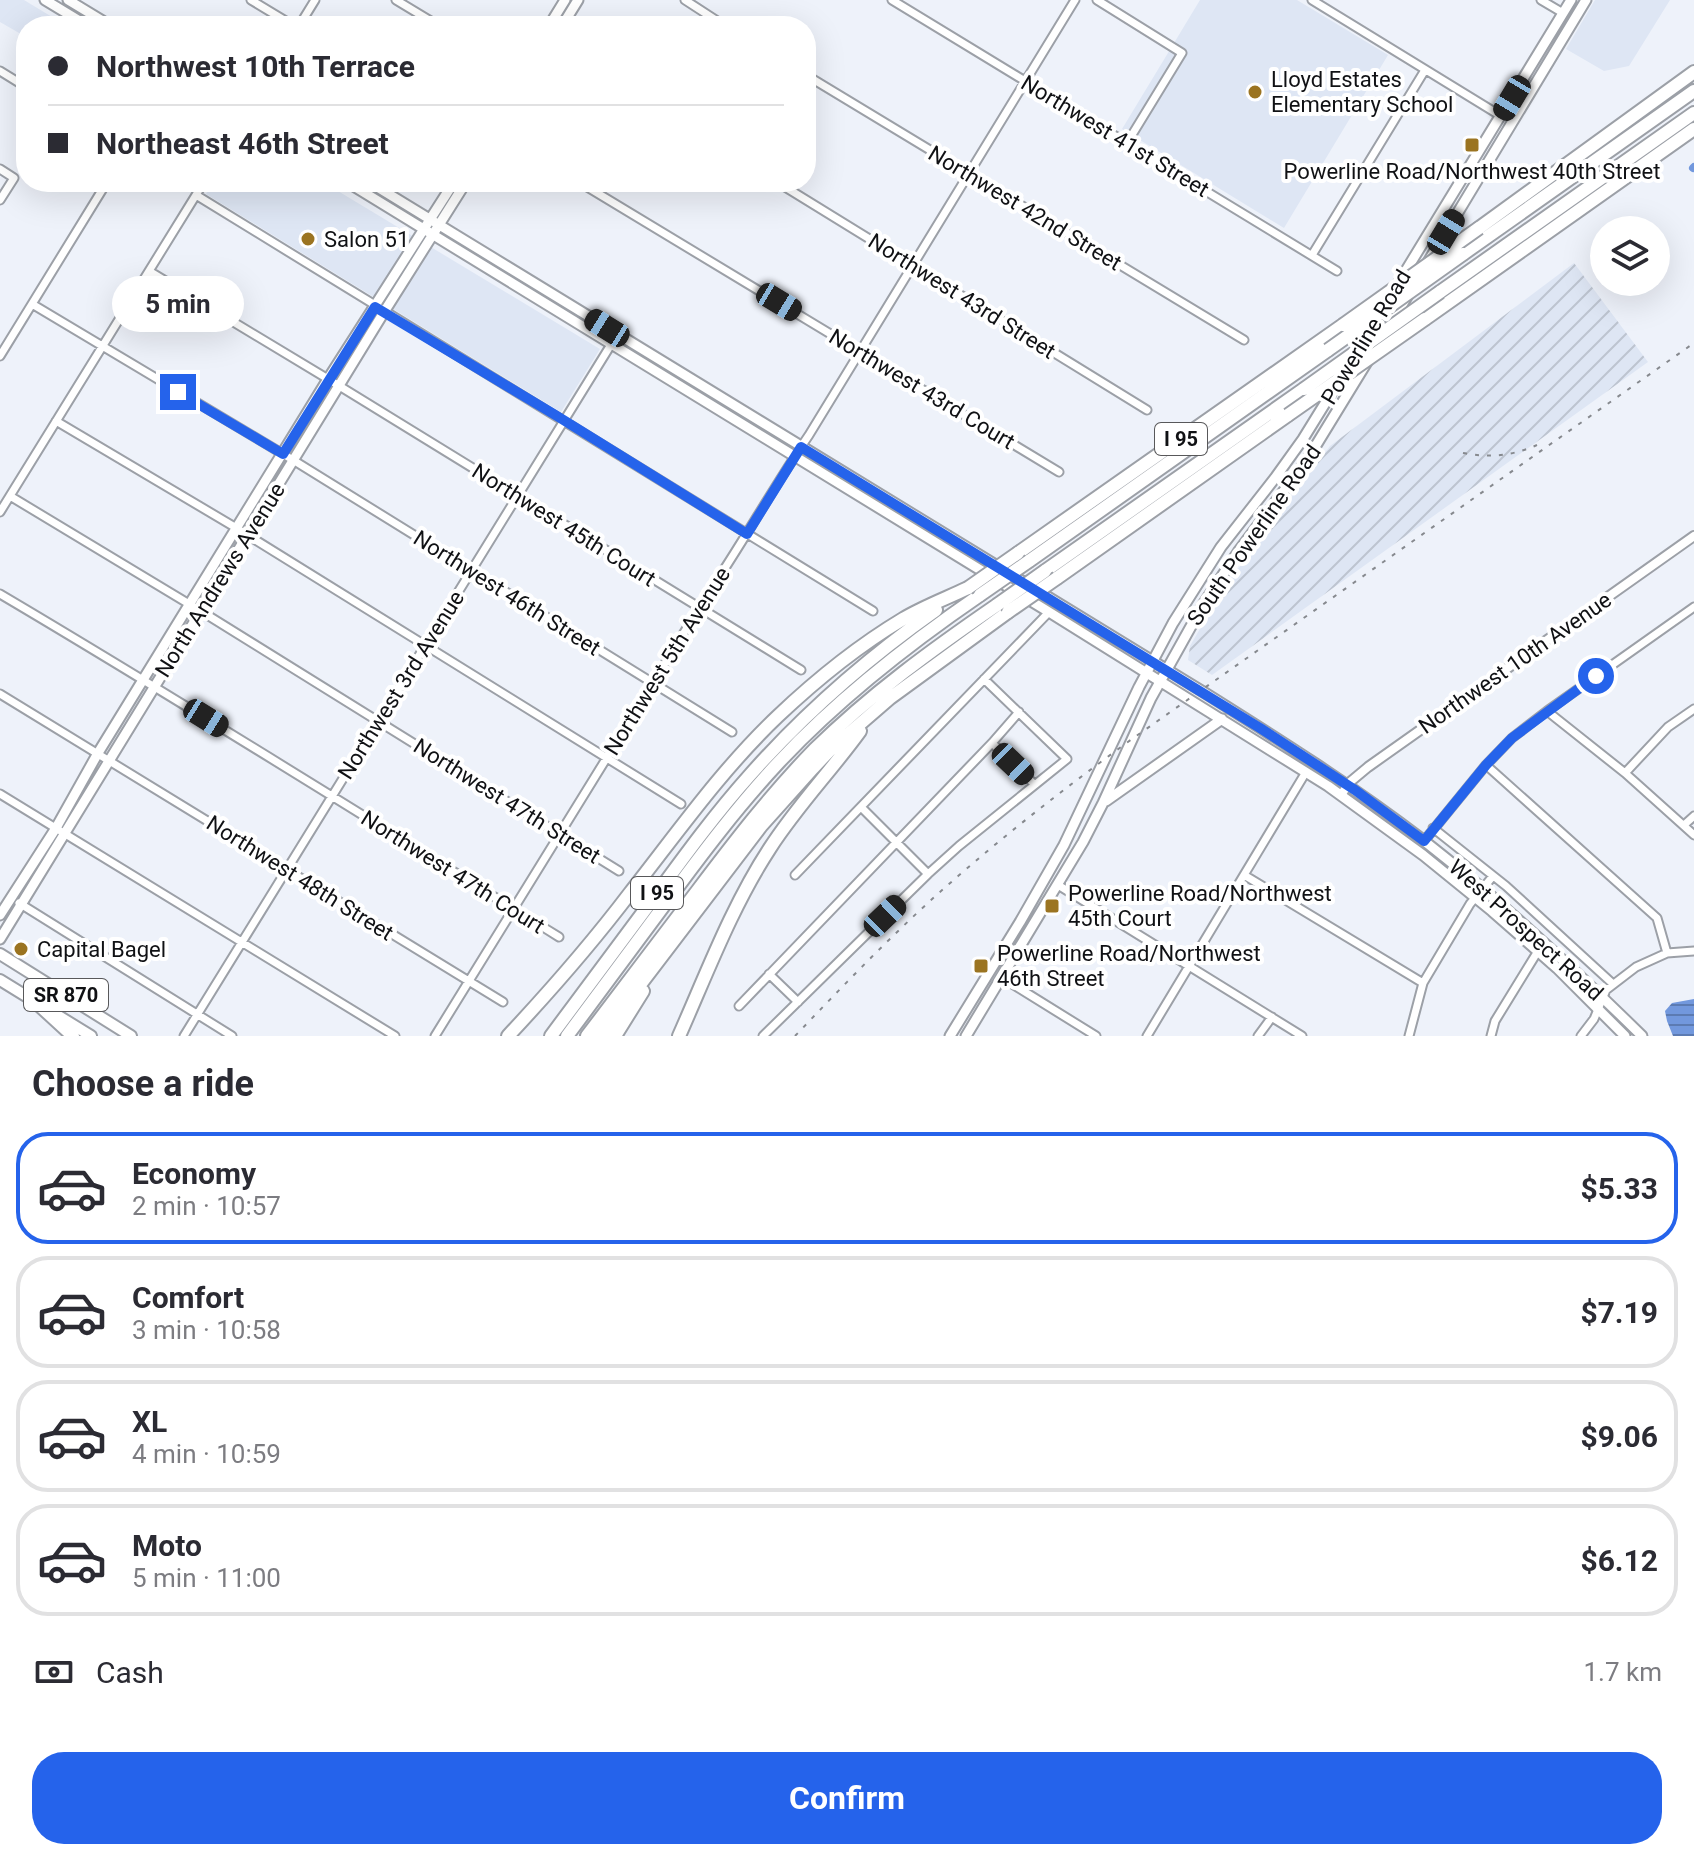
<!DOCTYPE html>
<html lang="en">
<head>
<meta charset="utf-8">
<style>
	:root { --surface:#fff; --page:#f2f2f3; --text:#2b2b33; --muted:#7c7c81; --line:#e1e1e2; --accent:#2563eb }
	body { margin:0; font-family:Roboto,sans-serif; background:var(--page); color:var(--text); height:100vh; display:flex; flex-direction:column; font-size:30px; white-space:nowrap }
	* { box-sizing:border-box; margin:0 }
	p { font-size:26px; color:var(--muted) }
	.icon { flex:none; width:44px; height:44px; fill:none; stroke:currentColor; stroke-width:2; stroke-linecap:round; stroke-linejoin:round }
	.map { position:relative; height:1036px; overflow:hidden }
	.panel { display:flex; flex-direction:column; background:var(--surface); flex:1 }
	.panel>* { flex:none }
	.guide { position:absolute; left:16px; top:16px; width:800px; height:176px; border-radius:32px; box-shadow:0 8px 32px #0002; display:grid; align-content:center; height:176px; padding:0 32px; background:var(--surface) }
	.controls { position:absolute; left:1590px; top:216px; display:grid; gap:16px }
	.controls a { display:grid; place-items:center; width:80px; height:80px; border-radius:50%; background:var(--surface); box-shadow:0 8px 32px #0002; font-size:40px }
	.end { position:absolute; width:36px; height:36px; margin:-18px; border:10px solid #2563eb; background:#fff; box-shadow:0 0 0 4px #fff }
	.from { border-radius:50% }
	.bubble { position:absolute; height:56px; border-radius:28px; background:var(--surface); box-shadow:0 8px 32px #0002; font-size:26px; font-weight:700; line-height:56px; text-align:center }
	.car { position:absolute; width:24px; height:48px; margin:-24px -12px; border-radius:10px; box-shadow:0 0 6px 2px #0007; background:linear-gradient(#222 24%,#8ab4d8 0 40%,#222 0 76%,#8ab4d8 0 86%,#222 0) }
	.guide b { display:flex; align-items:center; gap:28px; height:76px; font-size:30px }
	.guide b+b { border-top:2px solid var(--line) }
	.guide i { width:20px; height:20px; background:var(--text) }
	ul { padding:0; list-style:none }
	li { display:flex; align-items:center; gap:24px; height:112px; margin:0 16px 12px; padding:0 16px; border:4px solid var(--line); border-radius:32px }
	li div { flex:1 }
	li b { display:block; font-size:30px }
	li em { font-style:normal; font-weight:700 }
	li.on { border-color:var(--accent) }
	li>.icon { width:72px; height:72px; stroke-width:1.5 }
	h2 { padding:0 32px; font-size:36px; line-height:96px }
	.pay { display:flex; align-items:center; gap:20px; height:88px; padding:0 32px; font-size:30px }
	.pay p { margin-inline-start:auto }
	.primary-button { display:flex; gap:16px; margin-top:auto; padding:16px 32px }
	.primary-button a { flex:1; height:92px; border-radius:32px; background:var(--accent); color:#fff; font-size:32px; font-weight:700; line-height:92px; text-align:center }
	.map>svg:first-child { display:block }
</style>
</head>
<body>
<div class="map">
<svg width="1694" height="1036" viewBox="0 0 1694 1036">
	<defs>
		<pattern id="industrial-furrows" width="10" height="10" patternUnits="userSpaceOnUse" patternTransform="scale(2)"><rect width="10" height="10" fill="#dee6f4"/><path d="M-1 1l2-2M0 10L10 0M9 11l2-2" fill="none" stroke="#bdc4d0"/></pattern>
		<pattern id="water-rules" width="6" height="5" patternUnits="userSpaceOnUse" patternTransform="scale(2)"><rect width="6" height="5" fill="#7298dd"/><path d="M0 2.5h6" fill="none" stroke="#5c7bb2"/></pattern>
	</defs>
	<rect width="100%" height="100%" fill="#eef2fa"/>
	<path fill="#dee6f4" d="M0,0H24L67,26H26V37L0,22Z
		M1200,0H1297L1388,55L1284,228L1122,129Z
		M1595,0H1670L1629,66L1604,71L1566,49Z
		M212,182H323L600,349L561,412L206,194Z"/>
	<path fill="url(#industrial-furrows)" d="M1574,263L1648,362L1212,675L1188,660L1190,646L1223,589L1330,446Z"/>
	<path fill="url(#water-rules)" d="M1694,999V1036H1673L1667,1021L1665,1011L1672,1003Z"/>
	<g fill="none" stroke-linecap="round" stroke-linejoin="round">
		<path stroke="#7298dd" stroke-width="8" d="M1693,168L1694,167"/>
		<g stroke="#9ca0a7" stroke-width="11">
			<path id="minor" d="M251,0L294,26
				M396,0L439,26
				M685,0L725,26
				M892,0L1337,271
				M1097,0L1182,53L1127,143
				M1312,0L1501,116
				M1541,0L1563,13
				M299,26L315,0
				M0,71L26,87
				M806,75L1244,340
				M0,169L14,178L0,200
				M579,182L1059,472
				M777,182L1147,410
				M196,195L873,611
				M1312,255L1425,70
				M149,271L328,379L801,670
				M32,304L293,460L732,732
				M0,356L107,182
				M56,421L233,526L681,804
				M10,496L204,613L619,871
				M0,512L204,182
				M0,594C188,705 373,822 559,937
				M0,694L503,1002
				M1547,711L1625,773L1694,835
				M992,743L1034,784
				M1486,765L1657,918L1667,953L1694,951
				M1625,773L1668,727L1694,709
				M0,794L395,1036
				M861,807L928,874
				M1684,825L1694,816
				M1433,828L1506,886L1613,984
				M1424,841L1486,765L1512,738L1547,711L1694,607
				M795,875L1049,612
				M1244,875L1423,983
				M1058,885L1302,1036
				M19,903L232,1036
				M769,974L798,1002
				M1001,977L1096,1036
				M739,1006L992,743L1019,712
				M184,1036L612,343
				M435,1036L706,597C742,544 773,488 809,435L1075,0
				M763,1036L928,874L959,846L1067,759L984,679
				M1147,1036L1306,772
				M1258,1036L1272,1017
				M1409,1036L1423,983L1470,904L1493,876
				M1491,1036L1495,1021L1538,951
				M1581,1036L1594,1019L1606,990L1636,967L1667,953"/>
		</g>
		<g stroke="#9ca0a7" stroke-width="12">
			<path id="tertiary" d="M1341,795L1350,782L1368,767L1694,536"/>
		</g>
		<g stroke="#9ca0a7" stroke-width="13">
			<path id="secondary" d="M45,0L88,26
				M68,0L111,26
				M549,26L565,0
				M562,26L578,0
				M347,182L1049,612L1328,786L1423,855L1492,911L1557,968L1625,1036
				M369,182L1205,693C1280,740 1354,787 1423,840C1501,901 1572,967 1642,1036
				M1428,262L1586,0
				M1399,282L1571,0
				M1106,801L1222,719
				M0,915L56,828L98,753L328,379L454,182
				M0,939L384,312L466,182
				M950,1036L1020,922L1064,845L1139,687L1173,623L1221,547L1275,478L1303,439L1379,316
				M966,1036L1083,842L1103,803L1151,698L1204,603L1238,552L1307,460L1408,295"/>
		</g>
		<g stroke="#9ca0a7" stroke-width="14">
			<path id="primary" d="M0,954L131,1036
				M0,980L91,1036"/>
		</g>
		<g stroke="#9ca0a7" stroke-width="16">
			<path id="motorway" d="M1479,228L1694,72
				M1463,254L1694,91
				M1440,292L1694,113
				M1425,319L1694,129
				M1018,553L1343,325
				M1029,561L1328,350
				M1045,571L1304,389
				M1057,578L1288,415
				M36,1002L73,1036
				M508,1036C551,990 592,943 630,893C678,832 722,769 778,716C816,680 858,646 903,619C923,607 947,598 968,588
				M551,1036C586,989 621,942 656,895C686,854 716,813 750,775C805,713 868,658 936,610
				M567,1036C600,992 632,948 665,904C701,855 737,807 779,762C839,698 907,645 980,595
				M587,1036C624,987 661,939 698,890C735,841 772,793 815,749C871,694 933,649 997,605
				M601,1036L761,826L813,768L831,749L890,698L1008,612
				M615,1036L643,991
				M679,1036C707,973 732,906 770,848C797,806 831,771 860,731"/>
		</g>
		<use href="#minor" stroke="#fff" stroke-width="7"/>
		<use href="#tertiary" stroke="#fff" stroke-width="8"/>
		<use href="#secondary" stroke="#fff" stroke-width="9"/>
		<use href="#primary" stroke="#fff" stroke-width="10"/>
		<use href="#motorway" stroke="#fff" stroke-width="12"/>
		<path stroke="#86898e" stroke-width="2" stroke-dasharray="4 8" stroke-linecap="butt" d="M1463,453C1490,458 1512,456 1537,445
			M795,1036C839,990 883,944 930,901C994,843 1062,790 1132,739L1694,343"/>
		<g stroke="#9ca0a7" stroke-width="16" stroke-linecap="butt">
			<path id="motorway-bridge" d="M1343,325L1479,228
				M1328,350L1463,254
				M1304,389L1440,292
				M1288,415L1425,319
				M968,588L1018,553
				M980,595L1029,561
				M997,605L1045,571
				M1008,612L1057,578"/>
		</g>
		<use href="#motorway-bridge" stroke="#fff" stroke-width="12"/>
	</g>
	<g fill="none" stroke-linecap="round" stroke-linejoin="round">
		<path stroke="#2563eb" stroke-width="10" d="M178,392L283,454L375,307L557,416L747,534L801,447L1260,728L1355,790L1424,841L1486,765L1512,738L1596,676"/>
	</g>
	<g fill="#9b7421" stroke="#fff" stroke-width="3">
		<circle cx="1255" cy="92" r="8"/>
		<rect x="1464" y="137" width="16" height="16" rx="4"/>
		<circle cx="308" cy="239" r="8"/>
		<rect x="1044" y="898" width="16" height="16" rx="4"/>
		<circle cx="21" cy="949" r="8"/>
		<rect x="973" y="958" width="16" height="16" rx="4"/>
	</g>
	<g text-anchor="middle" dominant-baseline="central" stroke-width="8" stroke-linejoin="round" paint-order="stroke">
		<g fill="#fff" stroke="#58585a" stroke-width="2">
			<rect x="1155" y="423" width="52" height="32" rx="6"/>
			<rect x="631" y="877" width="52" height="32" rx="6"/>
			<rect x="24" y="979" width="84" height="32" rx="6"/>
		</g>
		<g font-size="20" font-weight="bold" fill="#101114">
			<text x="1181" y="439">I 95</text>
			<text x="657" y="893">I 95</text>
			<text x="66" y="995">SR 870</text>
		</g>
		<g font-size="22" fill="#101114" stroke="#fff" text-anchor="start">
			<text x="1271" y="79">Lloyd Estates<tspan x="1271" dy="25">Elementary School</tspan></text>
			<text x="1472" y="171" text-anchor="middle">Powerline Road/Northwest 40th Street</text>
			<text x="324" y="239">Salon 51</text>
			<text x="1068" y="893">Powerline Road/Northwest<tspan x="1068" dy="25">45th Court</tspan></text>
			<text x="37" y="949">Capital Bagel</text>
			<text x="997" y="953">Powerline Road/Northwest<tspan x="997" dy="25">46th Street</tspan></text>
		</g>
		<g font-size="22" fill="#101114" stroke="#fff">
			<text transform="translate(1115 136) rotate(31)">Northwest 41st Street</text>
			<text transform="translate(1025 208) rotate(31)">Northwest 42nd Street</text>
			<text transform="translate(962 296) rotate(32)">Northwest 43rd Street</text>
			<text transform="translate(1366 337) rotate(-59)">Powerline Road</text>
			<text transform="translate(922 389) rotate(31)">Northwest 43rd Court</text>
			<text transform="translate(564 525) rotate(32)">Northwest 45th Court</text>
			<text transform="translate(1254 535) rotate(-55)">South Powerline Road</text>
			<text transform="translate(220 580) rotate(-58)">North Andrews Avenue</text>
			<text transform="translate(507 593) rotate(32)">Northwest 46th Street</text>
			<text transform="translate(667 661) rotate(-58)">Northwest 5th Avenue</text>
			<text transform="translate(1515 663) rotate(-35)">Northwest 10th Avenue</text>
			<text transform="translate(401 685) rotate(-58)">Northwest 3rd Avenue</text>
			<text transform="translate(507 801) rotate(32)">Northwest 47th Street</text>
			<text transform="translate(453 872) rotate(32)">Northwest 47th Court</text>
			<text transform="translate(300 878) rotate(32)">Northwest 48th Street</text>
			<text transform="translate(1526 930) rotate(42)">West Prospect Road</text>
		</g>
	</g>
</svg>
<div class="controls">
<a><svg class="icon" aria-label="layers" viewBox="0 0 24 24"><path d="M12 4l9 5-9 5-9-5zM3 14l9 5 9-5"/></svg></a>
</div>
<i class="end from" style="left:1596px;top:676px"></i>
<i class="end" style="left:178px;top:392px"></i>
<div class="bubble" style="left:112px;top:276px;width:132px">5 min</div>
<i class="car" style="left:1512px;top:98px;rotate:211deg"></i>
<i class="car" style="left:1446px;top:232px;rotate:31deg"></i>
<i class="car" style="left:779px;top:302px;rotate:121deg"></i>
<i class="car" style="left:607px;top:328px;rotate:302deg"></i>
<i class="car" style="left:206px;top:718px;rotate:122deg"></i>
<i class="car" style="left:1013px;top:764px;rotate:134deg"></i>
<i class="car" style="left:885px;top:916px;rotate:46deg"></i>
<div class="guide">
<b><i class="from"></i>Northwest 10th Terrace</b>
<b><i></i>Northeast 46th Street</b>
</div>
</div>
<section class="panel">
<h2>Choose a ride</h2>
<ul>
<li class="on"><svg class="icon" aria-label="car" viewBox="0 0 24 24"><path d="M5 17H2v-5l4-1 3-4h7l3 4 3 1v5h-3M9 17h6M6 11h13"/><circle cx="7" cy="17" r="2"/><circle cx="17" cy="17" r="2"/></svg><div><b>Economy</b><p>2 min · 10:57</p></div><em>$5.33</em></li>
<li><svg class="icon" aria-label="car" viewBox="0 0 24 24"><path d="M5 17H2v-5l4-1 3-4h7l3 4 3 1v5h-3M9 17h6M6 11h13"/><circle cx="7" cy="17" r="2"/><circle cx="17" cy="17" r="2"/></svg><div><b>Comfort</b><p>3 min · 10:58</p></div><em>$7.19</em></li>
<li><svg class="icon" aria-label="car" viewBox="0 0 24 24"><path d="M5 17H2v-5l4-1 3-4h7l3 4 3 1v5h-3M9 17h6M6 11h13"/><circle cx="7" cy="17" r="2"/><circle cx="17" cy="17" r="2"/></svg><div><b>XL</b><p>4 min · 10:59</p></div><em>$9.06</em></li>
<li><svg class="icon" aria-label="car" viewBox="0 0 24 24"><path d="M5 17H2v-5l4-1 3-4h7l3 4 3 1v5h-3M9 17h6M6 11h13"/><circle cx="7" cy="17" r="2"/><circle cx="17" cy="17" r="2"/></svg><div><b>Moto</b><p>5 min · 11:00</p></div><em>$6.12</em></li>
</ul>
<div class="pay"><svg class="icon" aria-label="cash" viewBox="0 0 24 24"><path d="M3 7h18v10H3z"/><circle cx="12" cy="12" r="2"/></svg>Cash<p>1.7 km</p></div>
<div class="primary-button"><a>Confirm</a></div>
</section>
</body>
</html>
